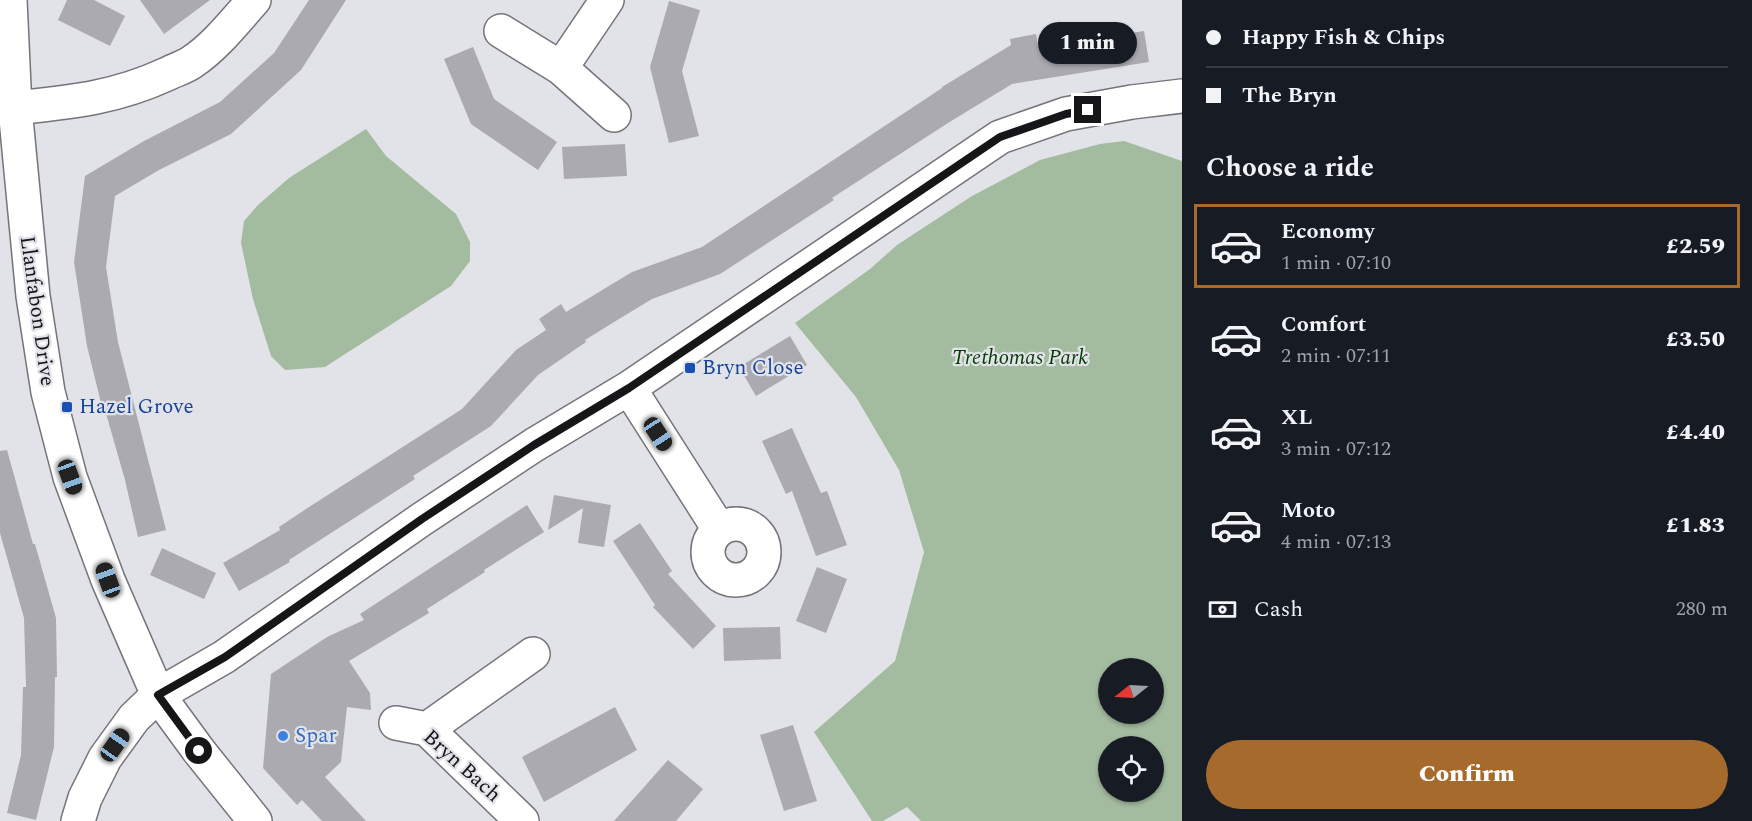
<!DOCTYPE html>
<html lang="en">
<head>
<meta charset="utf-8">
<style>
	:root { --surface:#171b24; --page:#20242c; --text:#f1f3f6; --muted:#9ea1a6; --line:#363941; --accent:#a66b2c }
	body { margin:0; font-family:Spectral,serif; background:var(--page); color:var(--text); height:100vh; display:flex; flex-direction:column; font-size:22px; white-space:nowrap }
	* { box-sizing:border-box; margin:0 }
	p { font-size:20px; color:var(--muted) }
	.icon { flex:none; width:33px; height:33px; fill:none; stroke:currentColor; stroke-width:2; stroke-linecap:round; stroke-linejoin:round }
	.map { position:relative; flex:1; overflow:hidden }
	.panel { display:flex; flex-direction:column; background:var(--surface); width:570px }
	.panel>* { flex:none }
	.guide { display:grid; align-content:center; height:132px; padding:0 24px; background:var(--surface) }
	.needle { width:39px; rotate:252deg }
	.buttons { position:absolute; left:1098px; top:658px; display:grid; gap:12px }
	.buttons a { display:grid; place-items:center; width:66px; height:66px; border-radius:50%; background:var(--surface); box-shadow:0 2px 4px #0004; font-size:30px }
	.end { position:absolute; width:27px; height:27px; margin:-14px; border:8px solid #161618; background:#fff; box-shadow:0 0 0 3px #fff }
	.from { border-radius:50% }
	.bubble { position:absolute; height:42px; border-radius:21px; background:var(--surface); box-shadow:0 2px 4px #0004; font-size:20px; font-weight:800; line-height:42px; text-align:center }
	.car { position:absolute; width:18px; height:36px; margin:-18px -9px; border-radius:8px; box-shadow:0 0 4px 2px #0007; background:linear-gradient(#222 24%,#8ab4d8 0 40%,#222 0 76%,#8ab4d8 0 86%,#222 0) }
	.guide b { display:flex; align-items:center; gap:21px; height:57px; font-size:22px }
	.guide b+b { border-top:2px solid var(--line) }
	.guide i { width:15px; height:15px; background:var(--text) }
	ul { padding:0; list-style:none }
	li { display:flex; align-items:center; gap:18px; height:84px; margin:0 12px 9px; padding:0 12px; border:3px solid transparent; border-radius:0px }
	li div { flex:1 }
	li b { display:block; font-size:22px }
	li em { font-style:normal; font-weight:800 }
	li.selected { border-color:var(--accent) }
	li>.icon { width:54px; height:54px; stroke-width:1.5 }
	h2 { padding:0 24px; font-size:27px; line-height:72px }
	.pay { display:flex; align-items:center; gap:15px; height:66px; padding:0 24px; font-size:22px }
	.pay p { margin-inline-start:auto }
	.cta { display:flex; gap:12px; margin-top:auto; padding:12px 24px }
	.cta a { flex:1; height:69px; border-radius:36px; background:var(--accent); color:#fff; font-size:24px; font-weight:800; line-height:69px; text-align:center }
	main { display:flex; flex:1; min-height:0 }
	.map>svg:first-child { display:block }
</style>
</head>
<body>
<main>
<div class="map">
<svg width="1182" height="821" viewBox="0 0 1182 821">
	<rect width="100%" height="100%" fill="#e2e3e9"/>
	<path fill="#a3bb9f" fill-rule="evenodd" d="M366,129L386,156L456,214L470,242V261L451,286L325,367L285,370L271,356L253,299L241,243L244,221L258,205L289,178Z
		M1124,141L1182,161V821H921L907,807L883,821H872L814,732L895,661L924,552L899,470L856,397L795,323L870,269L897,245L972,196L1040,160L1100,144ZM1108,669H1154V714H1108ZM1108,747H1154V792H1108Z"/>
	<path fill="#aaaab0" d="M67,0H94L125,16L110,46L58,20Z
		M140,0H210L164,34Z
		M309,0H346L301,70L231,134L159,170L115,196L106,267L118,342L166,530L138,537L125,480L103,403H101L87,346L74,262L85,176L144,141L220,102L274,53Z
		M669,1L700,10L682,71L699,136L669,143L650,67Z
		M1144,31L1149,62L1012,84L948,123L832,198L834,200L720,274L652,299L619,319L585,340L586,342L538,375L491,426L413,476L415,479L289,560L290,562L239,591L223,563L280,530L279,527L309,507L462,409L516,350L546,330L539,319L561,304L566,312L632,272L702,247L942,88V87L1011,45L1010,39L1036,34L1038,47Z
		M473,47L494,99L557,142L538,170L471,124L444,59Z
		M625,144L627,176L564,179L562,147Z
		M790,336L807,365L756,396L739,367Z
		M792,428L821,493L827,491L847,545L816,556L792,491L786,494L762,441Z
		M7,450L33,544H35L56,618L57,677H55L54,747L36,820L7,813L21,755L23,687H26L24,618L0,533V451Z
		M554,495L611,505L604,547L578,543L583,508L548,530Z
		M527,505L544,532L484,570L485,572L427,609L429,613L349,661L370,693L371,710L347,707L341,762L325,777L366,821H322L302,800L297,805L263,768L271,674L327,637L364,620L360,614Z
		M640,523L672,571L668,574L716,626L693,649L653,607L655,605L613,541Z
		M162,548L216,573L204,599L150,575Z
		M817,567L847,579L826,633L796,621Z
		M780,627L781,659L724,661L723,628Z
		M615,707L637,750L544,802L522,757Z
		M793,725L817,801L784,811L760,735Z
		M668,760L703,789L676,821H614Z"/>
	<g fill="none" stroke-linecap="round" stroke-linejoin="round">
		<g stroke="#74747a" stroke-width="36">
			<path id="minor" d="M10,0L15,108L33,296L48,392L70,477L108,580L158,695L199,751L255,821
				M501,31L561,68L614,115
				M561,68L607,0
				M15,108C72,102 115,98 167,74C175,70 185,67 192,62C216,46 235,21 254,0
				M629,388L719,529
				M708 552a28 28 0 1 1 56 0a28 28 0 1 1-56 0Z
				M396,723L427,729L522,821
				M427,729L533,654
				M78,821L85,798L105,758L134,718L158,695L224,657L422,519L534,445L629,388L1000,137L1066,114L1132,102L1182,96"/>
		</g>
		<use href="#minor" stroke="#fff" stroke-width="33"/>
	</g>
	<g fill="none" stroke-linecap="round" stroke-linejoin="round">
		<path stroke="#161618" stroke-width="8" d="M199,751L158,695L225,657L422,519L534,445L629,388L1000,137L1066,114L1088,110"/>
	</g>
	<g fill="#1a4fb4" stroke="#e2e3e9" stroke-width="2">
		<rect x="684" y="362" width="12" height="12" rx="3"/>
		<rect x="61" y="401" width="12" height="12" rx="3"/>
	</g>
	<circle fill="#3f7fe0" stroke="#e2e3e9" stroke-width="2" cx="283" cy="736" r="6"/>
	<g text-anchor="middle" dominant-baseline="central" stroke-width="4.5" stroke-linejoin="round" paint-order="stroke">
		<g font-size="21" fill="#161618" stroke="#e2e3e9">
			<text transform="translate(37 311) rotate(82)">Llanfabon Drive</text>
			<text transform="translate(462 766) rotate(42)">Bryn Bach</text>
		</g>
		<g font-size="21" font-style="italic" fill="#023c00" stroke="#e2e3e9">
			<text x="1020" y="358">Trethomas Park</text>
		</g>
		<g font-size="21" fill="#164399" stroke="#e2e3e9" text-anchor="start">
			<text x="702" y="368">Bryn Close</text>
			<text x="79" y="407">Hazel Grove</text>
		</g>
		<g font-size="21" fill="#366cbe" stroke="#e2e3e9" text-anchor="start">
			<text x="295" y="736">Spar</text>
		</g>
	</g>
</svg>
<div class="buttons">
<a><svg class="needle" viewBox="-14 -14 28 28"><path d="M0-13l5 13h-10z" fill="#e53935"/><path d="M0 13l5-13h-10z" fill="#9ea1a6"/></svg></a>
<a><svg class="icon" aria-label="locate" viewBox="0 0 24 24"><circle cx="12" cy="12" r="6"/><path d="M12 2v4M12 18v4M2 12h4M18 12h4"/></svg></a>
</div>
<i class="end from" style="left:199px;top:751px"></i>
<i class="end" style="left:1088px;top:110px"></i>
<div class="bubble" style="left:1038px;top:22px;width:99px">1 min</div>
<i class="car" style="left:658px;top:434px;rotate:147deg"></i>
<i class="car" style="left:70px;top:477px;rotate:160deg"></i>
<i class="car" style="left:108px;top:580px;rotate:340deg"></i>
<i class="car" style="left:115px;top:745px;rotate:35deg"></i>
</div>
<section class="panel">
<div class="guide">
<b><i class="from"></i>Happy Fish &amp; Chips</b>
<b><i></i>The Bryn</b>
</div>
<h2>Choose a ride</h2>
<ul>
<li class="selected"><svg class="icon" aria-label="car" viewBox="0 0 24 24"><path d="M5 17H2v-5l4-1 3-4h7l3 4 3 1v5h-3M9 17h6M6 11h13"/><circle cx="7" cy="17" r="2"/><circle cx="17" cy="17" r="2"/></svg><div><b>Economy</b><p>1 min · 07:10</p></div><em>£2.59</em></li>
<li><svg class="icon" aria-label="car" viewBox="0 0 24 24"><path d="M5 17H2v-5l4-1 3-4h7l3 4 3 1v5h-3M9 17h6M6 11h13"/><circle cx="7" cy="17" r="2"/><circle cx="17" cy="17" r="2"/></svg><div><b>Comfort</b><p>2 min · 07:11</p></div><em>£3.50</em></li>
<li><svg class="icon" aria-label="car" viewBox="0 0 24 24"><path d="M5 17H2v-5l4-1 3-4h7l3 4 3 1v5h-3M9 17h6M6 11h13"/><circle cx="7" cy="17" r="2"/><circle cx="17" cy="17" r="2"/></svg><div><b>XL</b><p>3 min · 07:12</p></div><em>£4.40</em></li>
<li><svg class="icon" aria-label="car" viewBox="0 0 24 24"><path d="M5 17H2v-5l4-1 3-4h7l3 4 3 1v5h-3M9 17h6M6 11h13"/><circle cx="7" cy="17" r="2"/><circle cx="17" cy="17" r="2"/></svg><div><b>Moto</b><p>4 min · 07:13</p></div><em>£1.83</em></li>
</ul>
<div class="pay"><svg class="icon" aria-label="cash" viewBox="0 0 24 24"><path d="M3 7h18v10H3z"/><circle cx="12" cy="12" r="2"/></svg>Cash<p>280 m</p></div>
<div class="cta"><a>Confirm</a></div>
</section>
</main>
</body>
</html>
